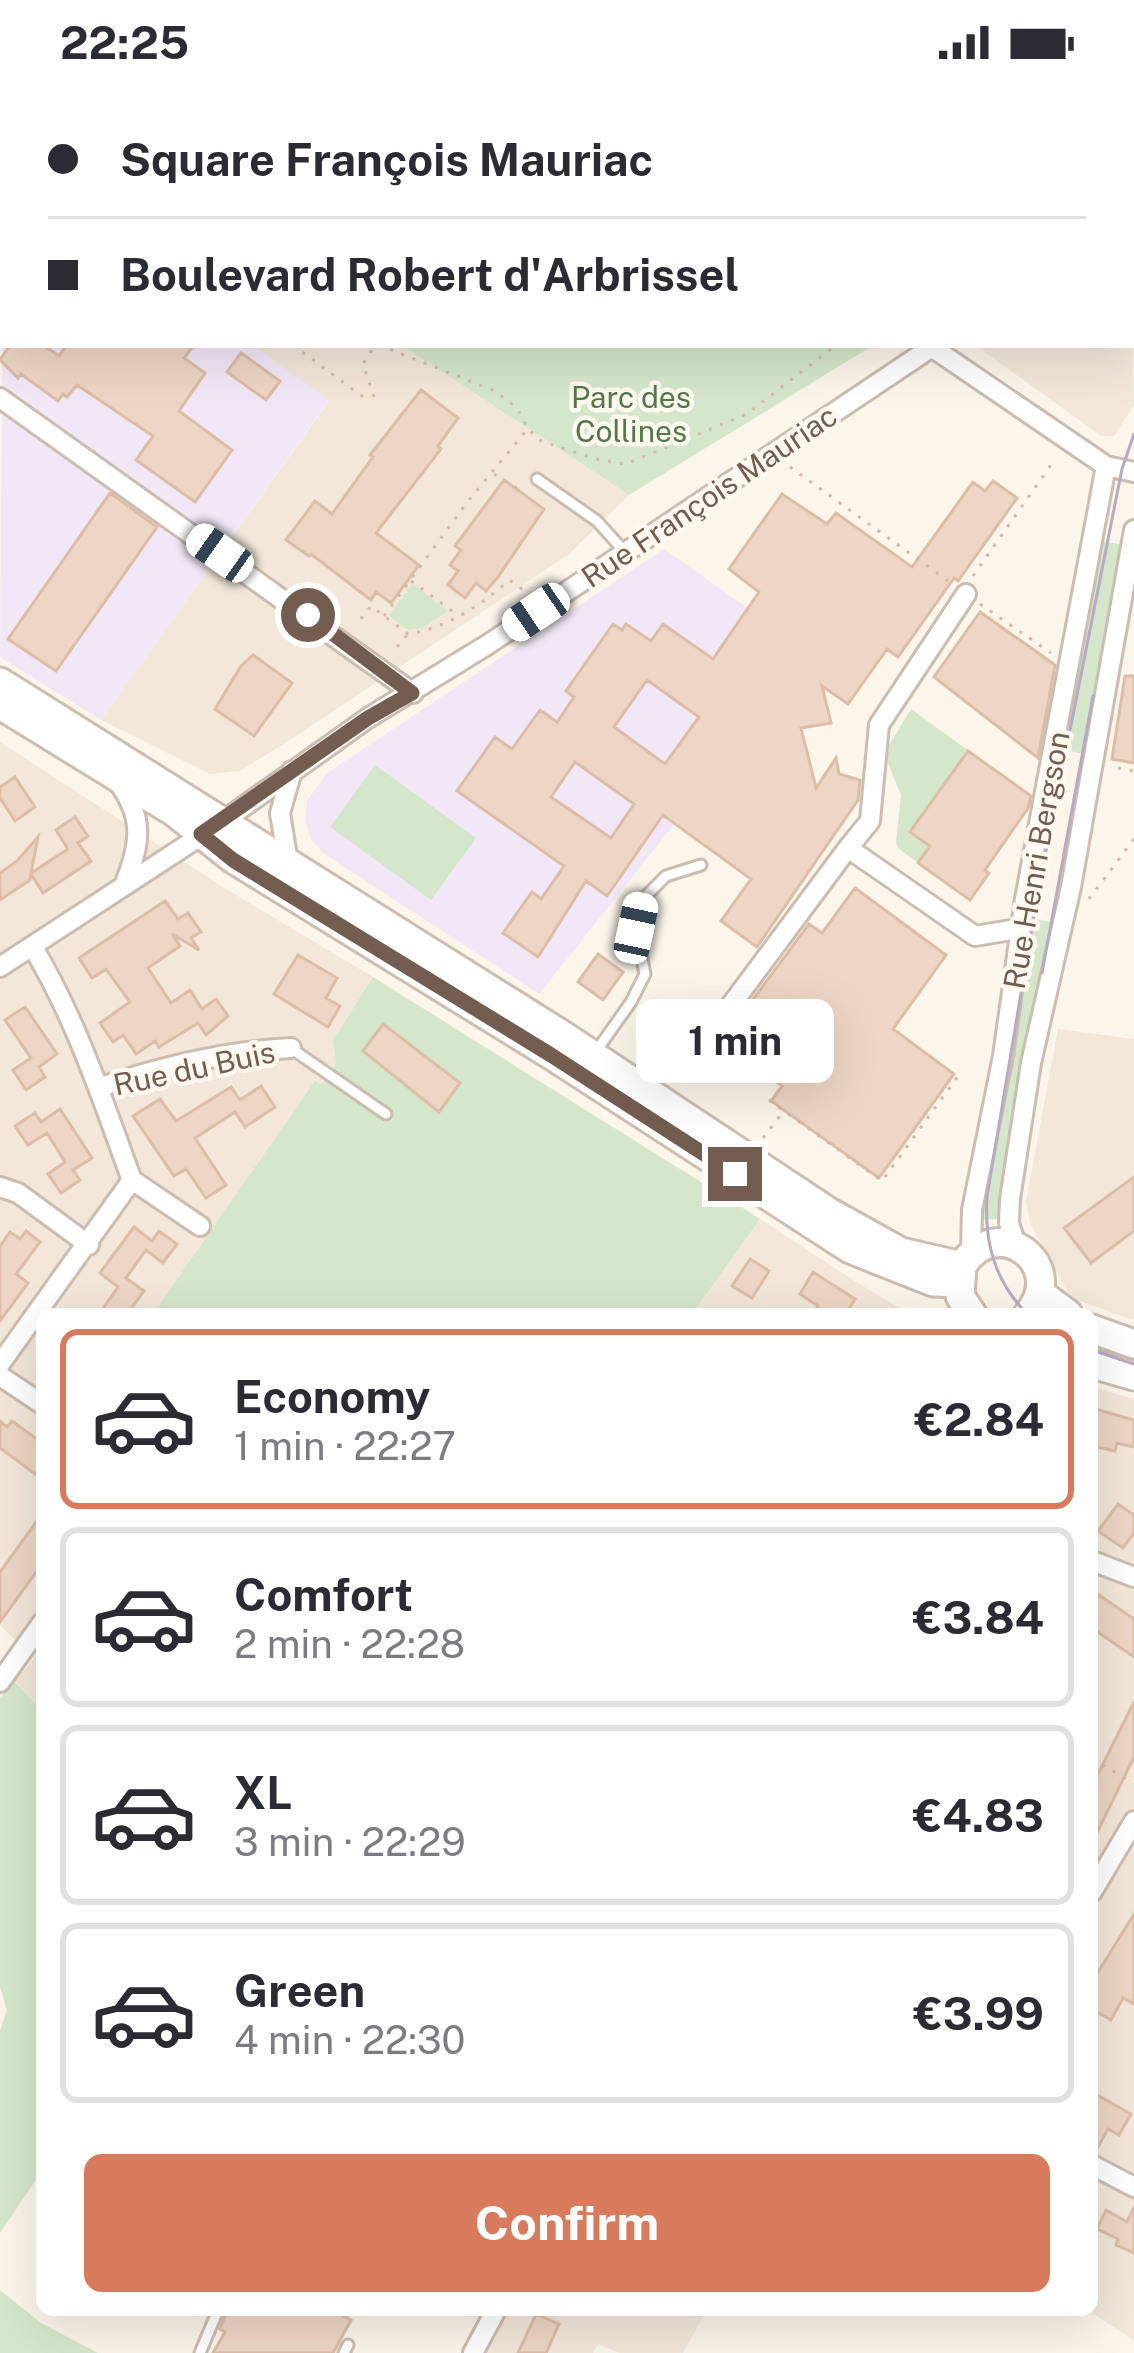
<!DOCTYPE html>
<html lang="en">
<head>
<meta charset="utf-8">
<style>
	:root { --surface:#fff; --page:#f2f2f3; --text:#2b2b33; --muted:#7c7c81; --line:#e1e1e2; --accent:#d87b5c }
	body { margin:0; font-family:"Public Sans",sans-serif; background:var(--page); color:var(--text); height:100vh; display:flex; flex-direction:column; font-size:45px; white-space:nowrap }
	* { box-sizing:border-box; margin:0 }
	p { font-size:39px; color:var(--muted) }
	.icon { flex:none; width:66px; height:66px; fill:none; stroke:currentColor; stroke-width:2; stroke-linecap:round; stroke-linejoin:round }
	.map { position:relative; flex:1; overflow:hidden }
	.side { position:absolute; left:36px; top:1224px; width:1062px; height:1008px; display:flex; flex-direction:column; background:var(--surface); border-radius:18px; box-shadow:0 12px 48px #0002 }
	.side>* { flex:none }
	.guide { position:absolute; left:0px; top:0px; width:1134px; height:264px; box-shadow:0 12px 48px #0002; display:grid; align-content:center; height:264px; padding:0 48px; background:var(--surface) }
	.end { position:absolute; width:54px; height:54px; margin:-27px; border:15px solid #735d50; background:#fff; box-shadow:0 0 0 6px #fff }
	.from { border-radius:50% }
	.bubble { position:absolute; height:84px; border-radius:18px; background:var(--surface); box-shadow:0 12px 48px #0002; font-size:39px; font-weight:700; line-height:84px; text-align:center }
	.car { position:absolute; width:36px; height:72px; margin:-36px -18px; border-radius:15px; box-shadow:0 0 9px 3px #0007; background:linear-gradient(#fff 24%,#345 0 40%,#fff 0 76%,#345 0 86%,#fff 0) }
	.guide b { display:flex; align-items:center; gap:42px; height:114px; font-size:45px }
	.guide b+b { border-top:3px solid var(--line) }
	.guide i { width:30px; height:30px; background:var(--text) }
	ul { padding:21px 0 0; list-style:none }
	li { display:flex; align-items:center; gap:36px; height:180px; margin:0 24px 18px; padding:0 24px; border:6px solid var(--line); border-radius:18px }
	li div { flex:1 }
	li b { display:block; font-size:45px }
	li em { font-style:normal; font-weight:700 }
	li.on { border-color:var(--accent) }
	li>.icon { width:108px; height:108px; stroke-width:1.5 }
	.primary-button { display:flex; gap:24px; margin-top:auto; padding:24px 48px }
	.primary-button a { flex:1; height:138px; border-radius:18px; background:var(--accent); color:#fff; font-size:48px; font-weight:700; line-height:138px; text-align:center }
	.status { display:flex; justify-content:space-between; align-items:center; height:84px; padding:0 60px; background:var(--surface); direction:ltr }
	.status svg { height:33px; fill:currentColor }
	.map>svg:first-child { display:block }
</style>
</head>
<body>
<div class="status"><b>22:25</b><svg viewBox="0 0 49 12"><path d="M0 12V9h3v3zM5 12V6h3v6zM10 12V3h3v9zM15 12V0h3v12zM26 1h20v11H26zM47 4h2v5h-2z"/></svg></div>
<div class="map">
<svg width="1134" height="2269" viewBox="0 0 1134 2269">
	<rect width="100%" height="100%" fill="#fbf5ea"/>
	<path fill="#f2e7d9" d="M0,0H1088L3,3L0,223Z
		M1131,195L1134,321L1114,352H1101L975,261H1131Z
		M252,261H409L408,265L629,411L568,471L293,654L240,687L210,690L101,636L329,317Z
		M0,658L226,805L373,893L334,955L336,979L320,1000L316,997L153,1230H42V1627L15,1597L34,1575L0,1541Z
		M1058,945L1134,955V1236L1071,1214L1030,1139L1026,1118Z
		M760,1135L853,1196L909,1230H692Z
		M1092,1303L1134,1315V2256L1087,2226H1092Z
		M482,2226H707L683,2269H620L598,2260L593,2269H461Z"/>
	<path fill="#f2e7f7" d="M3,219V261H252L329,316L101,636L0,573Z
		M664,465L814,571L753,641L539,910L323,769L311,755L305,736L307,717L327,689Z"/>
	<path fill="#d5e7ca" d="M409,261H870L872,262L629,411L408,265Z
		M1100,457L1125,461L1088,671L1061,665Z
		M412,500L448,527L422,544L408,546L389,532Z
		M911,625L1035,715L985,785L989,789L970,816L899,765L896,759L901,711L888,679V663Z
		M375,681L476,754L431,816L330,743Z
		M1029,834L1057,839L1001,1135L981,1136Z
		M373,893L760,1135L692,1230H153L315,997L321,1000L336,979L333,956Z
		M14,1597L42,1627V2087L0,2149V1947L7,1926L0,1903V1614Z
		M0,2206L41,2239L98,2269H0Z"/>
	<path fill="#edd6c5" stroke="#debda7" stroke-width="3" fill-rule="evenodd" d="M10,261H43L59,272L67,261H194L184,274L205,289L179,327L232,366L195,418L136,376L153,352L77,301L67,313L63,310L58,317L21,290L18,294L0,276Z
		M241,269L280,297L266,316L227,288Z
		M421,306L458,334L438,362L441,365L376,449L419,481L391,519L376,508L371,516L311,470L309,472L286,456L315,417L332,430L373,373L370,371Z
		M504,396L544,425L498,493L486,507L476,499L465,514L448,501L458,487L450,481L461,466L455,462Z
		M993,397L1017,414L958,497L954,494L898,573L887,565L848,620L822,602L831,639L801,644L816,704L836,674L839,690L860,696L858,716L757,863L721,837L751,795L663,731L607,812L586,797L538,873L503,849L532,808L541,815L564,782L457,707L495,653L512,665L540,626L557,638L574,613L566,607L613,540L622,546L626,540L651,557L663,540L713,575L759,508L729,485L782,410L827,440L836,429L912,483L973,398L985,407ZM647,596L699,633L665,680L614,643ZM575,678L634,720L611,754L551,713Z
		M110,409L157,443L56,587L8,555Z
		M980,528L1055,581L1038,674L934,593Z
		M253,571L292,599L254,652L215,625L241,582Z
		M1125,592H1134V679L1112,675Z
		M968,667L1031,712L1028,724L985,786L989,789L970,816L918,779L930,762L910,748Z
		M15,693L35,723L15,737L0,714V703Z
		M75,733L88,752L78,759L91,777L43,809L31,790L30,796L0,816V789L17,777L38,753L31,789L68,765L56,746Z
		M855,804L946,871L893,945L954,990L879,1094L771,1017L782,1002L763,988L778,967L737,937L809,840L822,849Z
		M165,817L178,835L188,829L201,848L191,854L199,866L172,850L180,862L148,884L171,919L190,906L202,925L216,915L228,932L206,951L198,939L159,963L155,957L136,970L123,951L113,958L100,939L130,918L106,885L92,894L79,874Z
		M598,870L623,888L603,916L578,898Z
		M298,871L337,894L326,914L340,922L328,943L274,910Z
		M25,923L57,970L39,983L45,993L26,1006L13,986L31,974L5,936Z
		M383,940L460,999L439,1028L363,967Z
		M261,1002L275,1023L245,1043L235,1028L195,1054L226,1101L206,1114L186,1085L174,1092L133,1032L160,1015L176,1037L231,1003L240,1016Z
		M60,1025L92,1074L73,1086L80,1096L61,1109L48,1090L65,1078L47,1049L28,1061L15,1042L35,1029L41,1038Z
		M1134,1093V1147L1091,1179L1064,1144Z
		M134,1143L152,1157L159,1147L177,1160L163,1179L146,1166L126,1194L144,1207L127,1230H99L118,1203L100,1189Z
		M26,1147L40,1158L16,1190L28,1199L0,1237V1162L10,1148L20,1155Z
		M750,1175L769,1187L752,1214L732,1202Z
		M813,1188L855,1215L846,1230H813L818,1222L800,1210Z
		M1092,1324L1134,1336V1363L1117,1359L1115,1367L1092,1362Z
		M0,1337L7,1343L12,1337L42,1359V1395L0,1364Z
		M1118,1420L1134,1431V1449L1123,1464L1098,1447Z
		M42,1430V1480L0,1538V1488Z
		M1099,1511L1134,1535V1573L1092,1544V1521Z
		M1134,1618V1673L1092,1759V1702Z
		M1134,1830V1920L1123,1914L1111,1936L1092,1925V1898Z
		M1092,2008L1131,2030L1119,2051L1108,2045L1095,2068Z
		M1134,2123V2169L1116,2161L1118,2155L1097,2145L1106,2126L1127,2138Z
		M227,2226H332L351,2236L333,2269H213L225,2248L220,2245Z
		M536,2230L559,2240L546,2269H518Z"/>
	<g fill="none" stroke-linecap="round" stroke-linejoin="round">
		<g stroke="#ccbdb1" stroke-width="15">
			<path id="lane" d="M537,395L597,437L624,467
				M292,965L386,1030
				M597,966L631,918L645,890L636,844L642,816L666,792L701,781
				M200,2269L218,2226
				M344,2269L348,2261"/>
		</g>
		<g stroke="#ccbdb1" stroke-width="24">
			<path id="street" d="M359,0L363,3
				M387,3L389,0
				M1110,3L1112,0
				M933,264L1106,382L1134,388
				M0,314L413,609
				M966,510L879,641L870,737L848,764L975,852L1011,846
				M118,698C144,733 141,759 125,799
				M288,779L280,729L292,687
				M0,883L222,738L368,634L487,561L935,261
				M714,944L848,764
				M98,1004C160,983 225,967 291,964
				M132,1096L200,1142
				M0,1103L18,1109L89,1161
				M1016,1162L1009,1139L1010,1115L1031,979L1071,803L1134,446
				M971,1169L972,1126L1003,972L1025,815L1106,382
				M0,1280L132,1096C103,1018 76,934 32,862
				M0,1292L42,1320
				M1092,1477L1134,1493
				M0,1598L42,1539
				M1092,1808L1134,1737
				M1092,2081L1134,2103
				M473,2269L496,2226"/>
		</g>
		<g stroke="#cebeaf" stroke-width="33">
			<path id="secondary" d="M0,598L564,952L829,1128L901,1168L962,1182
				M0,621L174,728L233,775L551,971L850,1165L933,1198L958,1199
				M1040,1209L1068,1230
				M972,1230L960,1212L962,1182C996,1127 1070,1180 1028,1230
				M1092,1245L1134,1260
				M1092,1280L1134,1292"/>
		</g>
		<path stroke="#d3b9a7" stroke-width="3" stroke-dasharray="3 9" stroke-linecap="butt" d="M60,0V3
			M101,0L118,3
			M141,0L154,3
			M164,0L166,3
			M981,0L985,3
			M124,3V0
			M126,3L135,0
			M618,3L620,0
			M866,3L868,0
			M0,123L3,127
			M0,138L3,130
			M293,261L370,318
			M379,261L495,307L517,324L528,345L541,357L596,375L626,380L747,330L836,261
			M374,313L363,280L375,261
			M790,383L948,497
			M494,390L518,405L521,402
			M973,492L1053,378
			M411,497L455,529
			M980,520L1051,569
			M384,532L465,421L525,348
			M361,535L371,522L408,550C444,545 483,521 509,496L525,507
			M397,563L407,551
			M1118,684L1134,687
			M1089,815L1134,755
			M769,1016L882,1097L961,988
			M763,1054L783,1028
			M1092,1675L1134,1699"/>
		<use href="#lane" stroke="#fff" stroke-width="9"/>
		<use href="#street" stroke="#fff" stroke-width="18"/>
		<use href="#secondary" stroke="#fff" stroke-width="27"/>
		<path stroke="#b8a9c4" stroke-width="3" d="M1042,889L1093,612
			M1027,1230C995,1197 984,1159 987,1113L1038,807L1122,385L1134,350
			M1092,1266L1134,1280"/>
	</g>
	<g fill="none" stroke-linecap="round" stroke-linejoin="round">
		<path stroke="#735d50" stroke-width="15" d="M308,531L412,609L368,634L201,750L233,776L551,971L735,1090"/>
	</g>
	<g text-anchor="middle" dominant-baseline="central" stroke-width="9" stroke-linejoin="round" paint-order="stroke">
		<g font-size="30" fill="#557849" stroke="#fdf9f0">
			<text x="631" y="313">Parc des<tspan x="631" dy="34">Collines</tspan></text>
		</g>
		<g font-size="30" fill="#735d50" stroke="#fdf9f0">
			<text transform="translate(709 412) rotate(-34)">Rue François Mauriac</text>
			<text transform="translate(1036 776) rotate(-80)">Rue Henri Bergson</text>
			<text transform="translate(194 984) rotate(-12)">Rue du Buis</text>
		</g>
	</g>
</svg>
<i class="end from" style="left:308px;top:531px"></i>
<i class="end" style="left:735px;top:1090px"></i>
<div class="bubble" style="left:636px;top:915px;width:198px">1 min</div>
<i class="car" style="left:220px;top:469px;rotate:305deg"></i>
<i class="car" style="left:536px;top:528px;rotate:236deg"></i>
<i class="car" style="left:636px;top:844px;rotate:12deg"></i>
<div class="guide">
<b><i class="from"></i>Square François Mauriac</b>
<b><i></i>Boulevard Robert d'Arbrissel</b>
</div>
<section class="side">
<ul>
<li class="on"><svg class="icon" aria-label="car" viewBox="0 0 24 24"><path d="M5 17H2v-5l4-1 3-4h7l3 4 3 1v5h-3M9 17h6M6 11h13"/><circle cx="7" cy="17" r="2"/><circle cx="17" cy="17" r="2"/></svg><div><b>Economy</b><p>1 min · 22:27</p></div><em>€2.84</em></li>
<li><svg class="icon" aria-label="car" viewBox="0 0 24 24"><path d="M5 17H2v-5l4-1 3-4h7l3 4 3 1v5h-3M9 17h6M6 11h13"/><circle cx="7" cy="17" r="2"/><circle cx="17" cy="17" r="2"/></svg><div><b>Comfort</b><p>2 min · 22:28</p></div><em>€3.84</em></li>
<li><svg class="icon" aria-label="car" viewBox="0 0 24 24"><path d="M5 17H2v-5l4-1 3-4h7l3 4 3 1v5h-3M9 17h6M6 11h13"/><circle cx="7" cy="17" r="2"/><circle cx="17" cy="17" r="2"/></svg><div><b>XL</b><p>3 min · 22:29</p></div><em>€4.83</em></li>
<li><svg class="icon" aria-label="car" viewBox="0 0 24 24"><path d="M5 17H2v-5l4-1 3-4h7l3 4 3 1v5h-3M9 17h6M6 11h13"/><circle cx="7" cy="17" r="2"/><circle cx="17" cy="17" r="2"/></svg><div><b>Green</b><p>4 min · 22:30</p></div><em>€3.99</em></li>
</ul>
<div class="primary-button"><a>Confirm</a></div>
</section>
</div>
</body>
</html>
